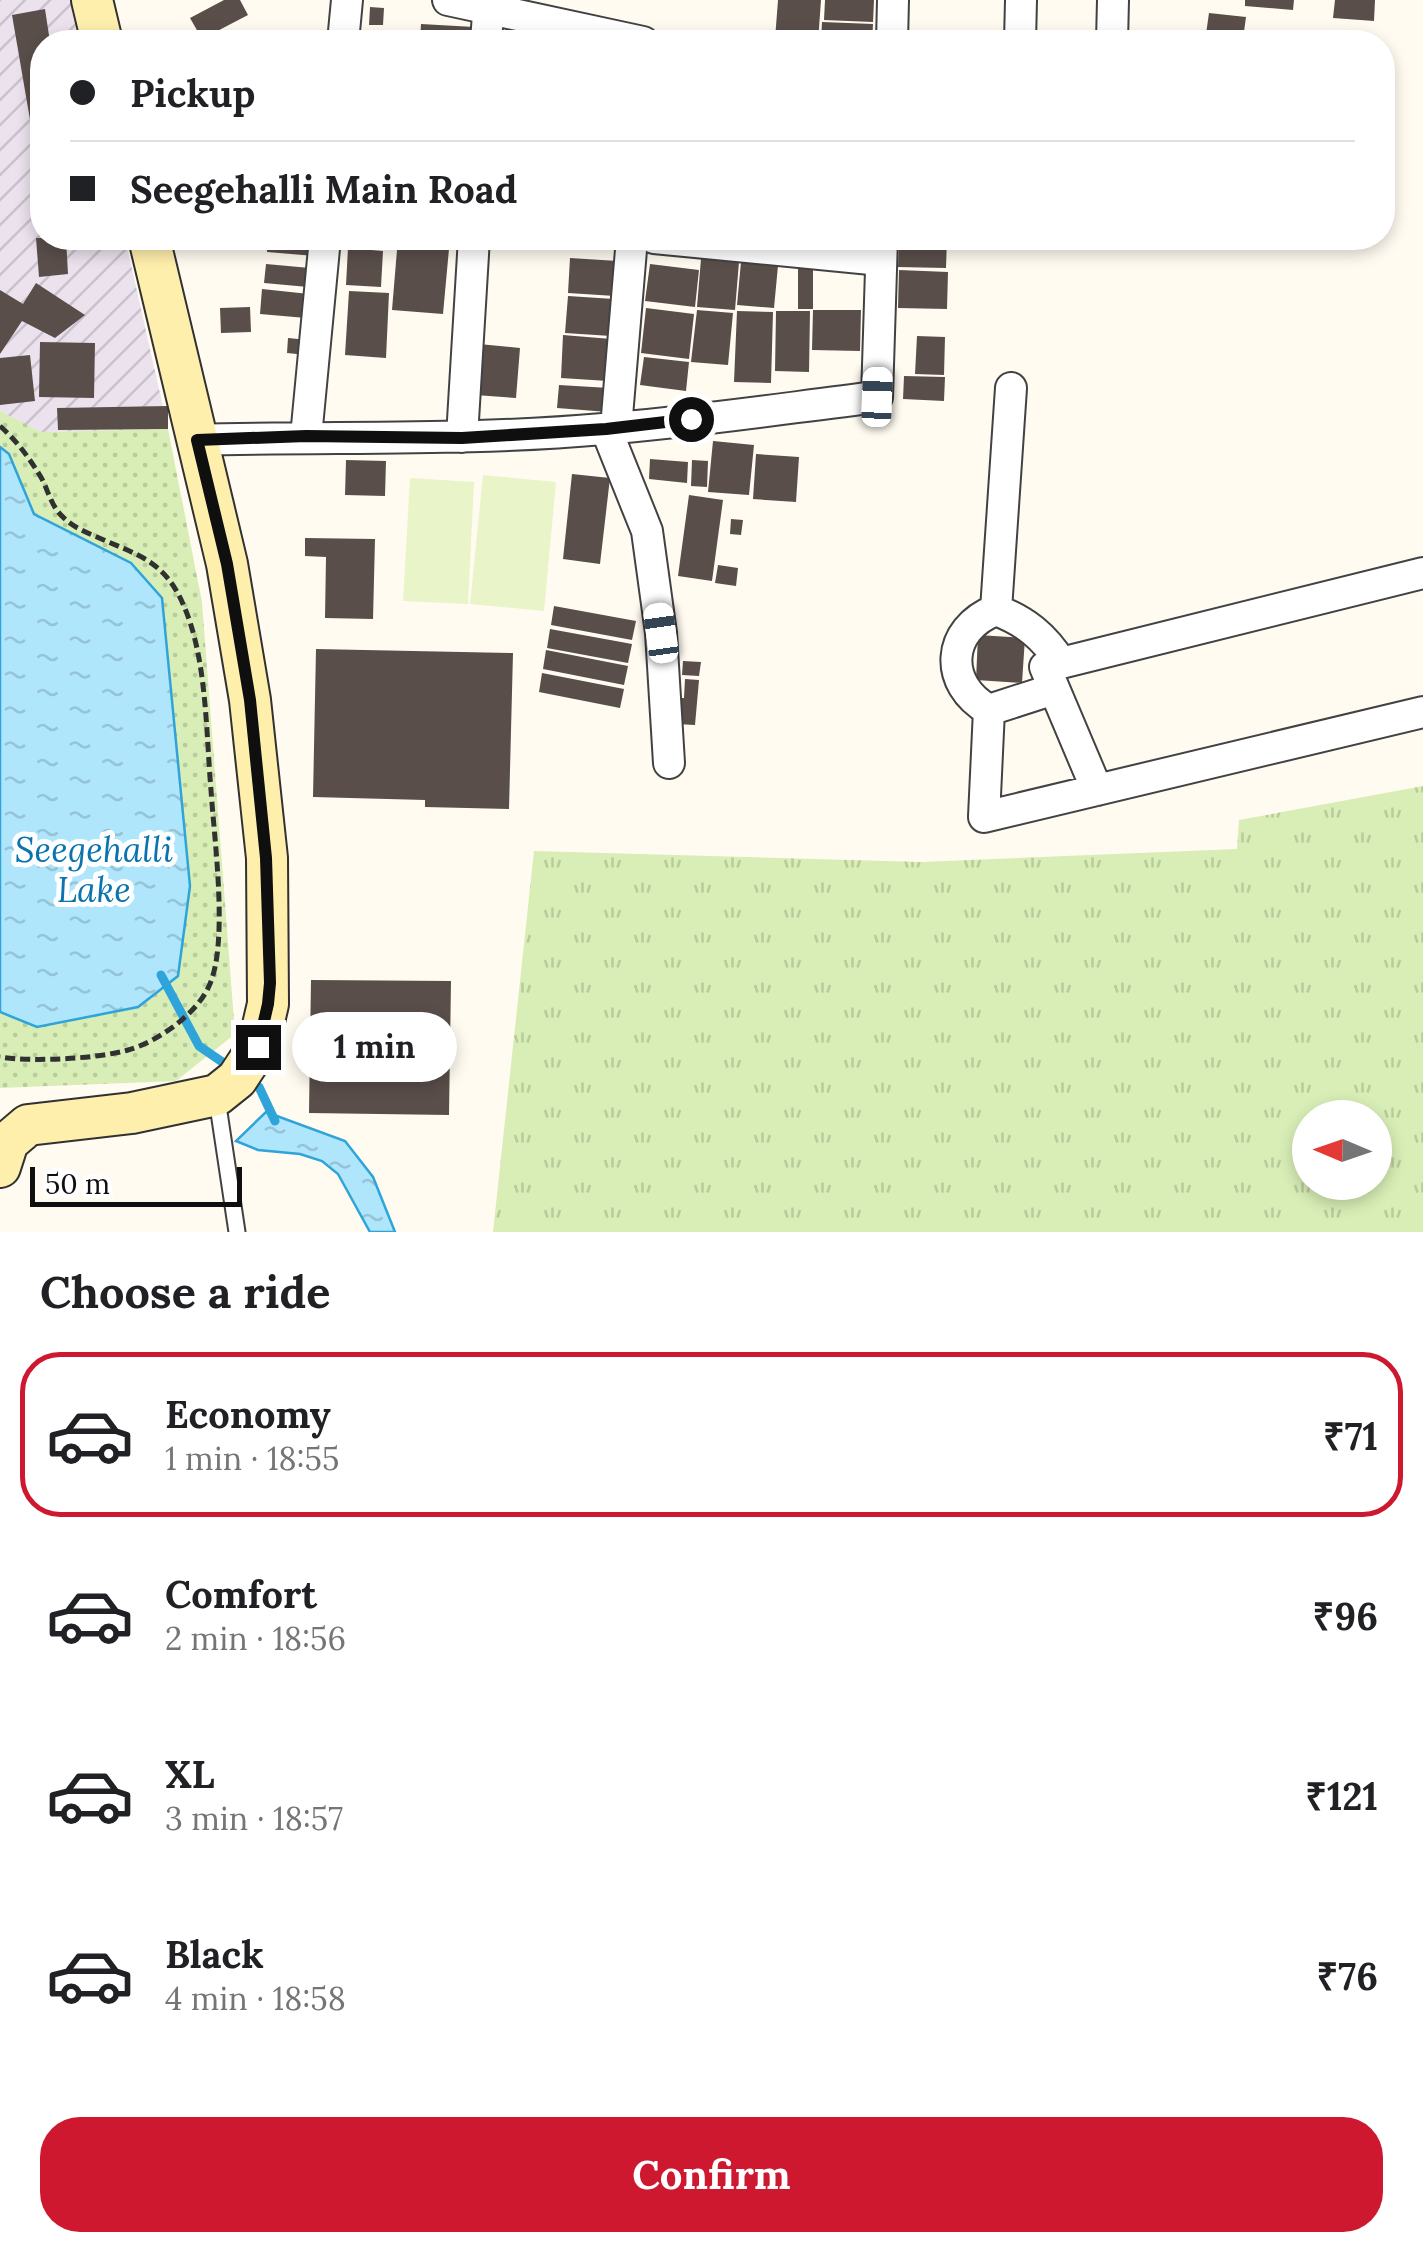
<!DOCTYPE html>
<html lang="en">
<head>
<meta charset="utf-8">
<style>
	:root { --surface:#fff; --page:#f6f6f6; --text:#202124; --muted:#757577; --line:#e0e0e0; --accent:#cd1830 }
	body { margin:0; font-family:Lora,serif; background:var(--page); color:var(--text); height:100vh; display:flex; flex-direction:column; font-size:38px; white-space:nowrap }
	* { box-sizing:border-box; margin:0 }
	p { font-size:32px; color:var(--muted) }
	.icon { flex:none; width:55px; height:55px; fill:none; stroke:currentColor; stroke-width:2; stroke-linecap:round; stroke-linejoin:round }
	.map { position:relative; height:1232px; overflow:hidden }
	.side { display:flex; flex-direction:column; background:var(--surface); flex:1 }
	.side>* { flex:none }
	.guide { position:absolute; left:30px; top:30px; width:1365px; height:220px; border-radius:40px; box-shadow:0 5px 15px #0003; display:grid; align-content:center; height:220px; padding:0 40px; background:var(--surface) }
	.needle { width:65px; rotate:272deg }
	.buttons { position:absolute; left:1292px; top:1100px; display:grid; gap:20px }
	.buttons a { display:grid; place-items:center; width:100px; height:100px; border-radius:50%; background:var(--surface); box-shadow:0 5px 15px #0003; font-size:50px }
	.scale { position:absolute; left:30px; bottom:25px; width:212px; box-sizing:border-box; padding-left:10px; border:5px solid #0f0f0f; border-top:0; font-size:28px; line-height:35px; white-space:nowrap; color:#0f0f0f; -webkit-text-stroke:8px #fff; paint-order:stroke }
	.end { position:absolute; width:45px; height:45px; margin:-22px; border:12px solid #0f0f0f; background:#fff; box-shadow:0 0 0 5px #fff }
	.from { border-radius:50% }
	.bubble { position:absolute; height:70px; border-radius:35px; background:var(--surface); box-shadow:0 5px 15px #0003; font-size:32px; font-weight:700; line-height:70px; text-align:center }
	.car { position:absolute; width:30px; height:60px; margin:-30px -15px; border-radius:12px; box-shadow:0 0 8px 2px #0007; background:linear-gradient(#fff 24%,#345 0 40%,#fff 0 76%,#345 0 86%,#fff 0) }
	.guide b { display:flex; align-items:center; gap:35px; height:95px; font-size:38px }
	.guide b+b { border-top:2px solid var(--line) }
	.guide i { width:25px; height:25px; background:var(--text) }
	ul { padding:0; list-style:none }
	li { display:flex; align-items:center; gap:30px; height:165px; margin:0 20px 15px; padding:0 20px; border:5px solid transparent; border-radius:40px }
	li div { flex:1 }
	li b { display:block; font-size:38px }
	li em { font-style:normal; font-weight:700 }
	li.active { border-color:var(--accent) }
	li>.icon { width:90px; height:90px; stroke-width:1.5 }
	h2 { padding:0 40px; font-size:45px; line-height:120px }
	.cta { display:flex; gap:20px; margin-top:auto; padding:20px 40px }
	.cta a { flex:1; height:115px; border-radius:40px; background:var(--accent); color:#fff; font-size:40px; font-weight:700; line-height:115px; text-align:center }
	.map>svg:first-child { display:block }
</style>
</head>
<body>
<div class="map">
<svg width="1423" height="1232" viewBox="0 0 1423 1232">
	<defs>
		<pattern id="industrial-furrows" width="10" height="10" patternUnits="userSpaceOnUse" patternTransform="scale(2.5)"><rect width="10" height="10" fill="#ece2ee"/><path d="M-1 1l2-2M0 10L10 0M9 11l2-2" fill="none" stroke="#c9c1cb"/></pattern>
		<pattern id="grass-tufts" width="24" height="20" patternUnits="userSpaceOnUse" patternTransform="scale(2.5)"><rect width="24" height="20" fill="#d8eeb6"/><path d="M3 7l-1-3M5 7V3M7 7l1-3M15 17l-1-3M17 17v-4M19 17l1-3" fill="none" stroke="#b8cb9b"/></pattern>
		<pattern id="park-dots" width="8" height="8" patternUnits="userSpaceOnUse" patternTransform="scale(2.5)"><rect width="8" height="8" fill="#d8eeb6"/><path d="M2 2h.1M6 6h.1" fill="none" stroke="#b8cb9b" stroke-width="1.8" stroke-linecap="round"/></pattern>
		<pattern id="water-ripples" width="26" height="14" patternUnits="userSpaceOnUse" patternTransform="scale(2.5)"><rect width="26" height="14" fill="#b0e6fc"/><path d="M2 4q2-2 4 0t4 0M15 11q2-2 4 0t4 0" fill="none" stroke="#96c4d7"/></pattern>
	</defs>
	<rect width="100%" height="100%" fill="#fffbf1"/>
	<path fill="url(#industrial-furrows)" d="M0,0H72L81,42H42V238H125L168,429L41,432L0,414Z"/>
	<path fill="url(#grass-tufts)" fill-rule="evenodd" d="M1423,786V1232H493L534,851L921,862L1237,849L1239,820ZM1310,1118H1375V1182H1310Z"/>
	<path fill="url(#park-dots)" d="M0,411L41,432L168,429L202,602L235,1034L176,1081L0,1088V1012L37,1027L131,563L34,514L9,454L0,447Z"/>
	<path fill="#e9f4c8" d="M483,475L556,482L544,611L470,604Z
		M410,478L474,482L468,604L403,601Z"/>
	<path fill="url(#water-ripples)" stroke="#2fa4da" stroke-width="2.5" d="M0,447L9,454L34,514L131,563L162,598L190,886L178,976L138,1007L37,1027L0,1012Z
		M266,1112L345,1141L373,1177L395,1232H370L338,1174L322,1161L300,1154L258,1150L236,1141Z"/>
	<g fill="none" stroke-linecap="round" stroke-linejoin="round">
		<path stroke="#2fa4da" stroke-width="9" d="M161,975L199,1046L231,1068
			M259,1087L275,1121"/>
	</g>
	<path fill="#594e4a" d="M224,0H240L248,15L202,39L190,18Z
		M778,0H821L818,42L775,39Z
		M825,0H874L873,22L824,20Z
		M1245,0H1294L1293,10L1245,6Z
		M1335,0H1375L1374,21L1333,18Z
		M370,7L384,8L383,25H369Z
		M45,9L50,42H42V171L39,172L12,15Z
		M1209,13L1246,17L1243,39L1206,34Z
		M822,22L873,24L872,42H821Z
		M421,24L474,27L472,42H420Z
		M370,31L412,35V42H369Z
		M36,238H66L68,274L39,277Z
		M268,238H317L315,256L267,252Z
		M351,238H376L375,245L351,243Z
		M398,238H450L443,314L392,310Z
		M899,238H947L946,268L898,267Z
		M702,247L740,250L735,310L697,307Z
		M348,248L383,251L381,287L346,285Z
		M742,251L779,255L774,308L737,305Z
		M570,258L618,261L615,296L568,293Z
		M798,258H813V309H798Z
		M266,264L310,268L308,287L264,283Z
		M650,264L699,270L695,307L645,301Z
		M899,270L948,272L947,309L898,308Z
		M36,283L85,315L55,338L22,321L0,354V290L23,304Z
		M262,289L309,294L306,318L260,314Z
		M349,291L389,293L386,358L345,355Z
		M568,296L614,299L611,336L565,333Z
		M250,307L251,332L221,333L220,308Z
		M646,308L694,314L689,359L641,353Z
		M697,310L733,313L728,365L691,362Z
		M813,310H861L860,351L812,350Z
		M737,311L773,312L771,383L734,382Z
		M776,311H810L809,372L775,371Z
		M563,335L611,339L608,381L561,378Z
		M917,336L945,337L944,375L915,374Z
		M288,338L308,340L307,355L287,353Z
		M40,342L95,343L94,398L39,397Z
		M479,344L520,348L516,398L475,395Z
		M30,355L35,401L0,405V358Z
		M644,357L689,362L686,391L640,385Z
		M904,376L945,377L944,401L903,399Z
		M559,385L609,388L608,412L557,408Z
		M168,406V429L58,430L57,408Z
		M713,441L754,445L749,495L708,492Z
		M756,454L799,457L796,502L753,499Z
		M650,459L688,462L687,483L649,479Z
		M346,460L386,461L385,496L345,495Z
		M692,460L708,461L707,487L691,486Z
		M572,474L610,478L600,564L563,559Z
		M689,495L723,500L712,581L678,576Z
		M731,519L743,520L741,535L730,534Z
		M305,538L375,539L373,619L325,618L326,557L305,556Z
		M718,565L738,568L736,586L715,583Z
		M554,606L636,621L632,640L551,625Z
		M550,629L632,644L628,663L547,648Z
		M978,635L1025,638L1022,683L976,680Z
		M316,649L513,653L509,809L425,807V800L313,797Z
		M546,650L628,666L624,685L543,669Z
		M683,661L701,662L699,676L682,675Z
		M542,673L624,689L620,708L539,692Z
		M685,679L699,680L695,725L676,724L679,698H684Z
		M311,980L451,981L449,1115L309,1113Z"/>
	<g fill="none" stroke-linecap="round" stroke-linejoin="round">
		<g stroke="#424242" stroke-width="19">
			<path id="lane" d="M217,1099L237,1232"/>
		</g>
		<g stroke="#424242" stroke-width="34">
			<path id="street" d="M448,0L643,42
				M343,42L347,0
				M486,42L489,0
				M892,42L893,0
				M1020,42L1021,0
				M1112,42L1113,0
				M654,238L881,260
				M1011,388L996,610C1025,621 1044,636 1061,663
				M616,428L632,238
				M606,429L647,531L661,633L669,763
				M306,437L325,238
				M462,437L474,238
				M197,440C333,436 468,441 603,429C694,422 786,408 877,397L882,238
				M1054,689L989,710L984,817L1423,712
				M989,710C943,684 946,629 996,610
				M1097,790L1045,667L1423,573"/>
		</g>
		<g stroke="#313131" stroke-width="44">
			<path id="secondary" d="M92,0L102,42
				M0,1167L8,1142L28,1125L132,1113L217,1095L237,1079L258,1047L268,1004L267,858L250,700L227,564L149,238"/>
		</g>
		<path stroke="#313131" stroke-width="5" stroke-dasharray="10 5" stroke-linecap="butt" d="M0,426C18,442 30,459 42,479C49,493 52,508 64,518C73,527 85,532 97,537C137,555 164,560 183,604C207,657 206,733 211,790C214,838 229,944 209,986C197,1014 157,1042 128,1050C96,1059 32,1062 0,1057"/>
		<use href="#lane" stroke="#fff" stroke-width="15"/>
		<use href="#street" stroke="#fff" stroke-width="30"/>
		<use href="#secondary" stroke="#ffefac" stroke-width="40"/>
	</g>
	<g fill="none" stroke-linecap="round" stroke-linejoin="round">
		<path stroke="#0f0f0f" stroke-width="12" d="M258,1047L268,1004L270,983L266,858L250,700L227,564L197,440L306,436L462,438L606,429L691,419"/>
	</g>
	<g text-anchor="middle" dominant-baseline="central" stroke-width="10" stroke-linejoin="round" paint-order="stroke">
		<g font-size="35" font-style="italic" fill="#0b74ae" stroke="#fff">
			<text x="94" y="849">Seegehalli<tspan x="94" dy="40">Lake</tspan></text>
		</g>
	</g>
</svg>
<div class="buttons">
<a><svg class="needle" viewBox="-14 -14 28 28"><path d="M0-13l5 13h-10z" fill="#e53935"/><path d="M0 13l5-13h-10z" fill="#757577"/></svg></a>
</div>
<div class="scale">50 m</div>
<i class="end from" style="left:691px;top:419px"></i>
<i class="end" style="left:258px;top:1047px"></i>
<div class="bubble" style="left:292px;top:1012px;width:165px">1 min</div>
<i class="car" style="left:877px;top:397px;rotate:2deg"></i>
<i class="car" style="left:661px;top:633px;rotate:352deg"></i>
<div class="guide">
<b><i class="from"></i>Pickup</b>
<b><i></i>Seegehalli Main Road</b>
</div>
</div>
<section class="side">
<h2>Choose a ride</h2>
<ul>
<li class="active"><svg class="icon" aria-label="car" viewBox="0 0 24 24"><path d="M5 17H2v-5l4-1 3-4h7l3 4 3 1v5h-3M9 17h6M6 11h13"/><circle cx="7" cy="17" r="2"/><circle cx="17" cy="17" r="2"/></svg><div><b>Economy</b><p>1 min · 18:55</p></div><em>₹71</em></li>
<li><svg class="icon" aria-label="car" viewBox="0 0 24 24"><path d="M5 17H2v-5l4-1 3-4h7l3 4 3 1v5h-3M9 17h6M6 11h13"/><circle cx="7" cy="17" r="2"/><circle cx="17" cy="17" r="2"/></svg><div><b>Comfort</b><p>2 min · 18:56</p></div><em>₹96</em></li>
<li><svg class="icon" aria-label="car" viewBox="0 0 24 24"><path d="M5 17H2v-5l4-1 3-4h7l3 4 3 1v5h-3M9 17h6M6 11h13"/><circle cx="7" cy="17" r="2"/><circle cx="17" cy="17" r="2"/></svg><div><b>XL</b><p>3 min · 18:57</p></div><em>₹121</em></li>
<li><svg class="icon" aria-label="car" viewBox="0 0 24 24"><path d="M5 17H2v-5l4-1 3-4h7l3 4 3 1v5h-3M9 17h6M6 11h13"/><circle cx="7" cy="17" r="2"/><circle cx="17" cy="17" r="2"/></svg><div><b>Black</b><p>4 min · 18:58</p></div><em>₹76</em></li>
</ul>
<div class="cta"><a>Confirm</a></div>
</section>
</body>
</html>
